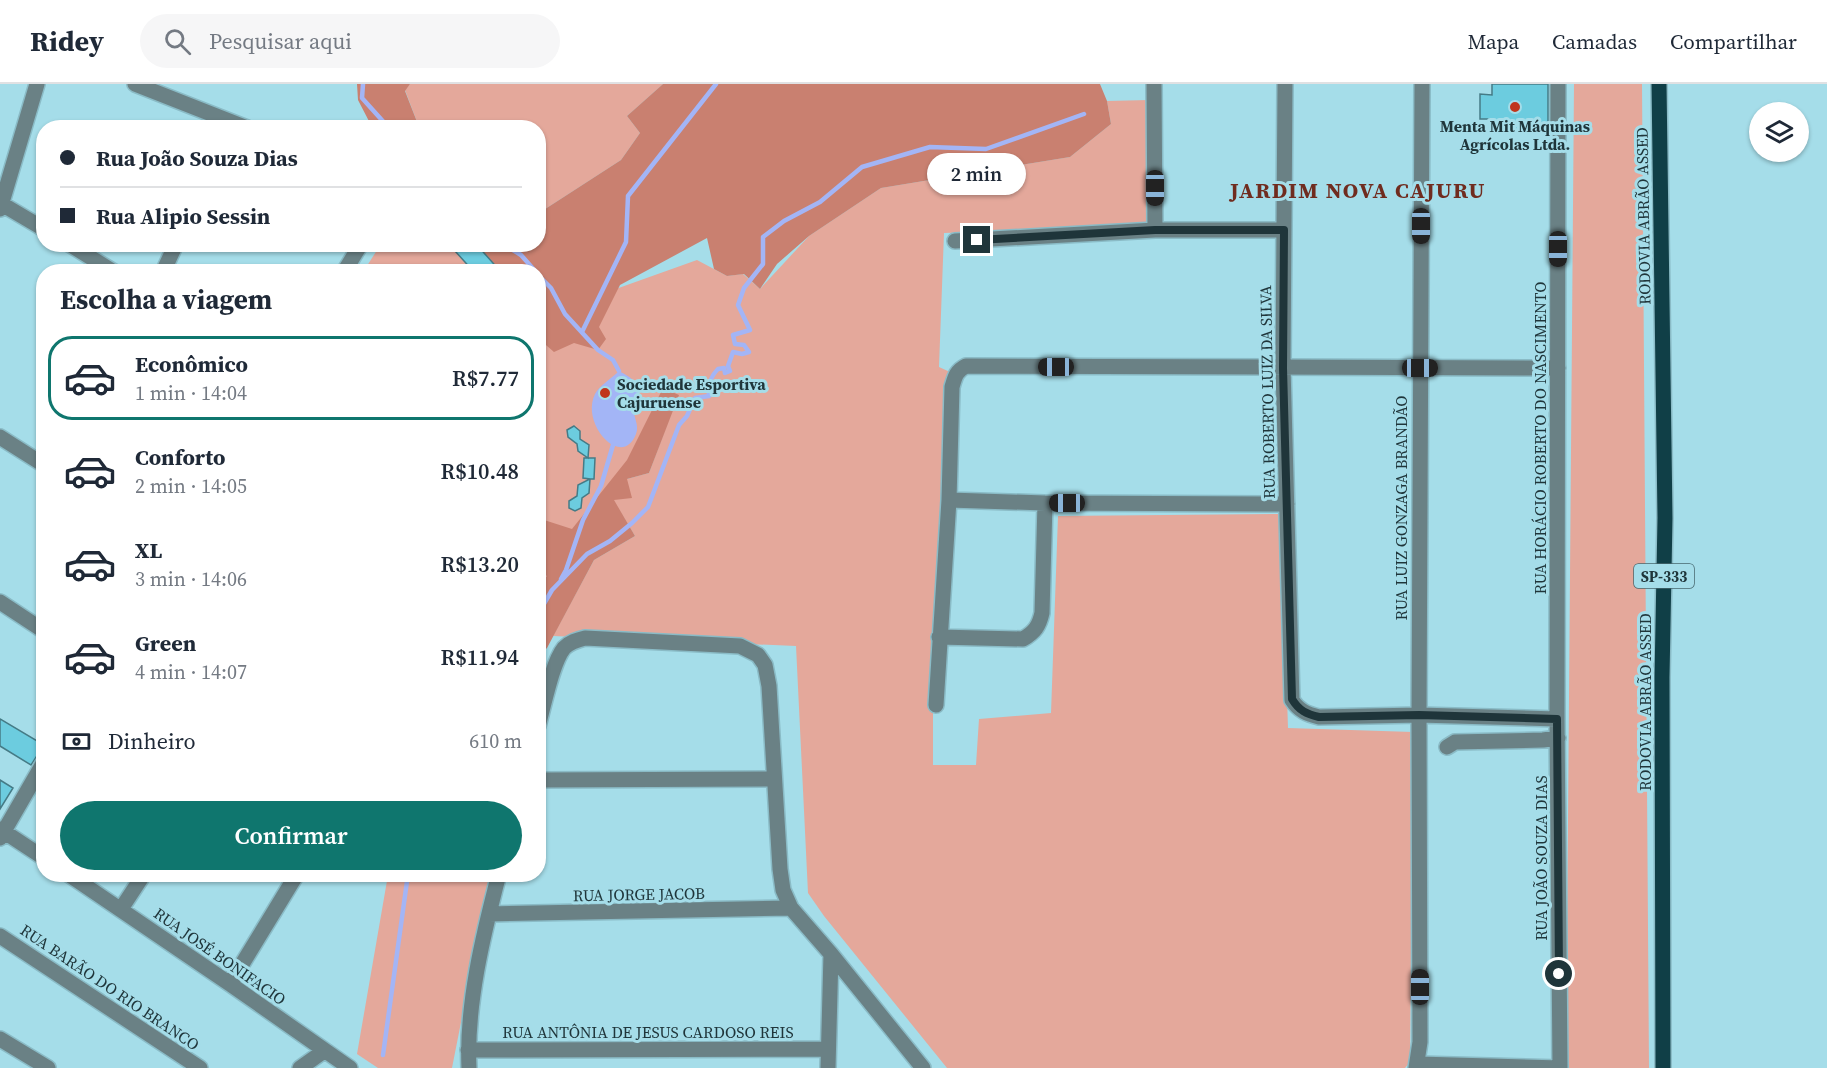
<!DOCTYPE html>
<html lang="pt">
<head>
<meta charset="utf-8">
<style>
	:root { --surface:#fff; --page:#f6f6f7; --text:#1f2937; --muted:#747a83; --line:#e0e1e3; --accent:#0f766e }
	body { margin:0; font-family:"Source Serif 4",serif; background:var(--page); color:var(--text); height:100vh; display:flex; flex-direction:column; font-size:22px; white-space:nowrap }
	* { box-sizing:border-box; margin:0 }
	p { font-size:20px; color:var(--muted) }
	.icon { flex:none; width:33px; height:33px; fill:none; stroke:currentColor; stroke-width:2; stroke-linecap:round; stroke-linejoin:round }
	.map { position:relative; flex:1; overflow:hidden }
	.details { position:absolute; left:36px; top:180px; width:510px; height:618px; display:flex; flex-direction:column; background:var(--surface); border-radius:24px; box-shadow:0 2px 4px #0004 }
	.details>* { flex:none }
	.banner { position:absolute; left:36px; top:36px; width:510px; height:132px; border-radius:24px; box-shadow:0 2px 4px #0004; display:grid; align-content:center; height:132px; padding:0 24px; background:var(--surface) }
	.controls { position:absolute; left:1749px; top:18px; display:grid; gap:12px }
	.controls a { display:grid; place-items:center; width:60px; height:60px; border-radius:50%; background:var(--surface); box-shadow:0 2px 4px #0004; font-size:30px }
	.end { position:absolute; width:27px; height:27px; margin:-14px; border:8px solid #1f353a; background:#fff; box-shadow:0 0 0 3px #fff }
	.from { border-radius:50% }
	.bubble { position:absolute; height:42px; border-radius:21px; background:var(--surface); box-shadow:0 2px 4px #0004; font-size:20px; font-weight:600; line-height:42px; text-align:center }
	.car { position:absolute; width:18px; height:36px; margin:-18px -9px; border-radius:8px; box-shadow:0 0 4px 2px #0007; background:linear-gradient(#222 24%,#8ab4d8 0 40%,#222 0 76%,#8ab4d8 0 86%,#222 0) }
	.banner b { display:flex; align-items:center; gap:21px; height:57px; font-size:22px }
	.banner b+b { border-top:2px solid var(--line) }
	.banner i { width:15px; height:15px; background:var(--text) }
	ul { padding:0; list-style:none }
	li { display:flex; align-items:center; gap:18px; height:84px; margin:0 12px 9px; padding:0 12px; border:3px solid transparent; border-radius:24px }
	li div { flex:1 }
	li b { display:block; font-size:22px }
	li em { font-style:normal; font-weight:600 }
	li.selected { border-color:var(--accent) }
	li>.icon { width:54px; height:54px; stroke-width:1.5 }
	h2 { padding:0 24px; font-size:27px; line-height:72px }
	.pay { display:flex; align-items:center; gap:15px; height:66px; padding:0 24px; font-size:22px }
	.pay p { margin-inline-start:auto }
	.primary-button { display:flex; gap:12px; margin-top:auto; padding:12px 24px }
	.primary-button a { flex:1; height:69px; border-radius:36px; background:var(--accent); color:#fff; font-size:24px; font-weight:600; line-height:69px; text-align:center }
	header { display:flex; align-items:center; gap:36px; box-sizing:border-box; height:84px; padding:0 30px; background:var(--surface); border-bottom:2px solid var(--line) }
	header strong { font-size:28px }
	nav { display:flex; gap:33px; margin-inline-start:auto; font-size:21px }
	.search { width:420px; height:54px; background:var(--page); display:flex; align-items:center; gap:15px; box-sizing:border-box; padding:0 21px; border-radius:33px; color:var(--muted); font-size:22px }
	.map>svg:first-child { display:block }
</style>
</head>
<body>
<header>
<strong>Ridey</strong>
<div class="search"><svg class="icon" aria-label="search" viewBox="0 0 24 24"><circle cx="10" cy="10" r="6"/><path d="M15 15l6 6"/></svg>Pesquisar aqui</div>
<nav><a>Mapa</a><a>Camadas</a><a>Compartilhar</a></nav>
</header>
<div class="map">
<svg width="1827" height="984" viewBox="0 0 1827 984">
	<rect width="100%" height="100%" fill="#a5dde9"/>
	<path fill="#e4a89b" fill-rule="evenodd" d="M410,0H663L627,32L640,49L621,76L539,129L538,44L419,43L405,6Z
		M1574,0H1642L1649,984H1566Z
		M1149,16L1152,130L1143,143L944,149L939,283L950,288L933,560V681H976L979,635L1051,629L1058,432L1281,430L1288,644L1413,648L1410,978L1405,984H947L824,832L808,809L796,562L553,552L594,476L635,452L613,416L539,521V227L543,231L697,176L727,192L743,190L760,205L809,152L881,104L1070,73L1111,40L1107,17ZM678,311L649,389L627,395Z
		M381,160L476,161L501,187L363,188Z
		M388,791H490L452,984H378L357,970Z"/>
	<path fill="#c98070" d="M357,0H410L405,7L419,43H372L358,16Z
		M663,0H1100L1107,17L1111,40L1070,73L881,104L809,152L777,180L760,205L744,190L727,192L714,185L707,154L620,201L599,243L606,255L598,266L574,259L554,268L539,255L538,188L501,187L476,161L538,160L539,129L621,76L640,49L627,32Z
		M663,304L679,311L649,389L627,395L632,414L614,416L635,452L594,476L547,564L539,571V499L540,500L547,492L539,487V436L541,435L572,445L627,376Z"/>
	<path fill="#a3b5f6" d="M619,287C630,293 643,300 638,314C637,317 635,319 634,323C632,331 640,341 636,350C622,386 580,340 595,310C599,302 612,294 619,287Z"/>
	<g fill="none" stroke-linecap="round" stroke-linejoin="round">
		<path stroke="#a3b5f6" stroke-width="4.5" d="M363,0L362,14L389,44
			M503,160L521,171L536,188
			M538,191L551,204L565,230L598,266L613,276L619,287
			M582,248L626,158L628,112L716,0
			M561,495L566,486L583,436L601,402L613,361
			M538,530L552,506L587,470L610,457L632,439L648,423L679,341L687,332L695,314L709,312C708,301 710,293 718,285L724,284L725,289L730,287L728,282L733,268L742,270L749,268L744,261L735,260L733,251L750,246L738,221L744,204L763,180V153L784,137L820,118L862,83L930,63L986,65L1084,30
			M383,971L408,790"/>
	</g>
	<path fill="#6cccdf" stroke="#457b86" stroke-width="1.5" d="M1492,0H1548V49L1493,48L1492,35H1480V10L1492,11Z
		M462,160H476L501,188H474L455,167Z
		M574,342L580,347V355L589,361L588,374L578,367L577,360L568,353L567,346Z
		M584,374H595L594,395H590L589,409L582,414L581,424L575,427L569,424V417L577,412L578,401L590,395L583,394Z
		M0,635L44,661L31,681L0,662Z
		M0,696L13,704L0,725Z"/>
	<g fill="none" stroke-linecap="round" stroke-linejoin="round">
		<g stroke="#8abbc6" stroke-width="18">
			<path id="minor" d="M135,0L247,44
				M1154,0L1155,146
				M1285,0L1283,283L1292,616C1299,627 1307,630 1319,633L1419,631L1557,635
				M1558,0L1557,635L1560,984
				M0,119L44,145
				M0,125L37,0
				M955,157L1155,146H1283
				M69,160L114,188
				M163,188L176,160
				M344,188L361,160
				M0,353L44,381
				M949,416L1045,419L1287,420
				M0,518L44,547
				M939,553L1023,555C1035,548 1039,542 1042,529L1045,419
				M936,621L949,416L952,303C955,293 956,287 966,282L1558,284
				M538,642C544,622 552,579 564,564C570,558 577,556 585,554L740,562L758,571L765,581L769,602L780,785L783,806L791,824L831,870L923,984
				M1447,663L1455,658L1543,656L1558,654
				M538,696L773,695
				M0,745L44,774
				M0,754L44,678
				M68,790L230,900L350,984
				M121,825L144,790
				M489,830L791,824
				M0,852L200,984
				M230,900L297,790
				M0,955L48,984
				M468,966L828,965
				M1418,980L1560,984
				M300,984L324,967
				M469,984C466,921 483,851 499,790
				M828,984L831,870
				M1416,984L1420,958L1419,631L1422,0"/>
		</g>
		<g stroke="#8abbc6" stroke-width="18">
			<path id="major" d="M1659,0L1665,434L1662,593L1663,984"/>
		</g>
		<use href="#minor" stroke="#6a8185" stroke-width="15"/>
		<use href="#major" stroke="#103f47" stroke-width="15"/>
	</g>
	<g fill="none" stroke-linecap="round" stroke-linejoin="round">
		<path stroke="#1f353a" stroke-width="8" d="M977,156L1155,146H1284L1283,284L1292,615C1299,627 1307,630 1319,633L1419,631L1557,635L1559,890"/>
	</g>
	<g fill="#c0351c" stroke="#a5dde9" stroke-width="2">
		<circle cx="1515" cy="23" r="6"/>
		<circle cx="605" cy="309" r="6"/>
	</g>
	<g text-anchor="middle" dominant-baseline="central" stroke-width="6" stroke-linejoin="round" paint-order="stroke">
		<rect fill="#a5dde9" stroke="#47676e" stroke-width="1.5" x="1634" y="480" width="60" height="24" rx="4.5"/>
		<g font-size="15" font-weight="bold" fill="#1f353a">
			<text x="1664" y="492">SP-333</text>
		</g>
		<g font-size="16" font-weight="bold" fill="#1f353a" stroke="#a5dde9">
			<text x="1515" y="42">Menta Mit Máquinas<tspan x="1515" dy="18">Agrícolas Ltda.</tspan></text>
			<text x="617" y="300" text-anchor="start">Sociedade Esportiva<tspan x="617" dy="18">Cajuruense</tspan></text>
		</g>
		<g font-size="16" fill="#1f353a" stroke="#a5dde9">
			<text transform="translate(1643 132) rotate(-91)">RODOVIA ABRÃO ASSED</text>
			<text transform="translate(1267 308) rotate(-91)">RUA ROBERTO LUIZ DA SILVA</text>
			<text transform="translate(1540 354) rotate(-90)">RUA HORÁCIO ROBERTO DO NASCIMENTO</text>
			<text transform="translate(1401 424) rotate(-90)">RUA LUIZ GONZAGA BRANDÃO</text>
			<text transform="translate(1645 618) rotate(-90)">RODOVIA ABRÃO ASSED</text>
			<text transform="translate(1541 774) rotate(-90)">RUA JOÃO SOUZA DIAS</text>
			<text transform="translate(639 810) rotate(-1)">RUA JORGE JACOB</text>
			<text transform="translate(220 872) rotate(35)">RUA JOSÉ BONIFACIO</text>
			<text transform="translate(110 903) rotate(34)">RUA BARÃO DO RIO BRANCO</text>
			<text x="648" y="948">RUA ANTÔNIA DE JESUS CARDOSO REIS</text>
		</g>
		<g font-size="22" font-weight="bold" letter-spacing="1.5" fill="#702c1f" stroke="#a5dde9">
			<text x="1358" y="106">JARDIM NOVA CAJURU</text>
		</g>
	</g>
</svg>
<div class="controls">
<a><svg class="icon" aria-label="layers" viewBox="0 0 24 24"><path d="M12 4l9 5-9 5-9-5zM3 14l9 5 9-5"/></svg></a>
</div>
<i class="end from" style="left:1559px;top:890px"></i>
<i class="end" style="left:977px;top:156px"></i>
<div class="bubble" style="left:927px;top:69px;width:99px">2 min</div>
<i class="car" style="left:1155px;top:104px;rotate:180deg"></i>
<i class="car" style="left:1421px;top:142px;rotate:180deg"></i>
<i class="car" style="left:1558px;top:165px;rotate:180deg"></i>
<i class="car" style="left:1056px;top:283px;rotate:270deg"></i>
<i class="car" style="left:1420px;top:284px;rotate:90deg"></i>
<i class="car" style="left:1067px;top:419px;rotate:270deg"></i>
<i class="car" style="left:1420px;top:903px;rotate:0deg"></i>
<div class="banner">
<b><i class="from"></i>Rua João Souza Dias</b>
<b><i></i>Rua Alipio Sessin</b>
</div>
<section class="details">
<h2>Escolha a viagem</h2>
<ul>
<li class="selected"><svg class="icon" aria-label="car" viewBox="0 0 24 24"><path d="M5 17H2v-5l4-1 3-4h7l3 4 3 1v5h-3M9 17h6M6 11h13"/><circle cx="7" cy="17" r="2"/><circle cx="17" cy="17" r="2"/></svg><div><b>Econômico</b><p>1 min · 14:04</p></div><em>R$7.77</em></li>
<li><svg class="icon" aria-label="car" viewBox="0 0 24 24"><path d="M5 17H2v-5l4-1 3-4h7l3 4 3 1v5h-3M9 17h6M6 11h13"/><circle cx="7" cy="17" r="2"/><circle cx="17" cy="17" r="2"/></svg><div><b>Conforto</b><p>2 min · 14:05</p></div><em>R$10.48</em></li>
<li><svg class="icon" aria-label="car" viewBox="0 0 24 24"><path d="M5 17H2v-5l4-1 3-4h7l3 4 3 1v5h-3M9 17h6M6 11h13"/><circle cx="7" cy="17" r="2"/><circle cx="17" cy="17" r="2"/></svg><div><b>XL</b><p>3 min · 14:06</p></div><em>R$13.20</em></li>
<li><svg class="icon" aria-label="car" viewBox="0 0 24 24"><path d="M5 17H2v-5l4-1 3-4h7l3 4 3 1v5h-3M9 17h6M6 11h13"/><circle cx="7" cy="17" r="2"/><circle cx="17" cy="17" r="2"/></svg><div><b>Green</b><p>4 min · 14:07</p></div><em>R$11.94</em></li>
</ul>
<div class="pay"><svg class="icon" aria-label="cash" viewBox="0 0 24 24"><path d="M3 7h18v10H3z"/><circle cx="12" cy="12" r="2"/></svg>Dinheiro<p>610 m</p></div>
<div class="primary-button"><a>Confirmar</a></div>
</section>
</div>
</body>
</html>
